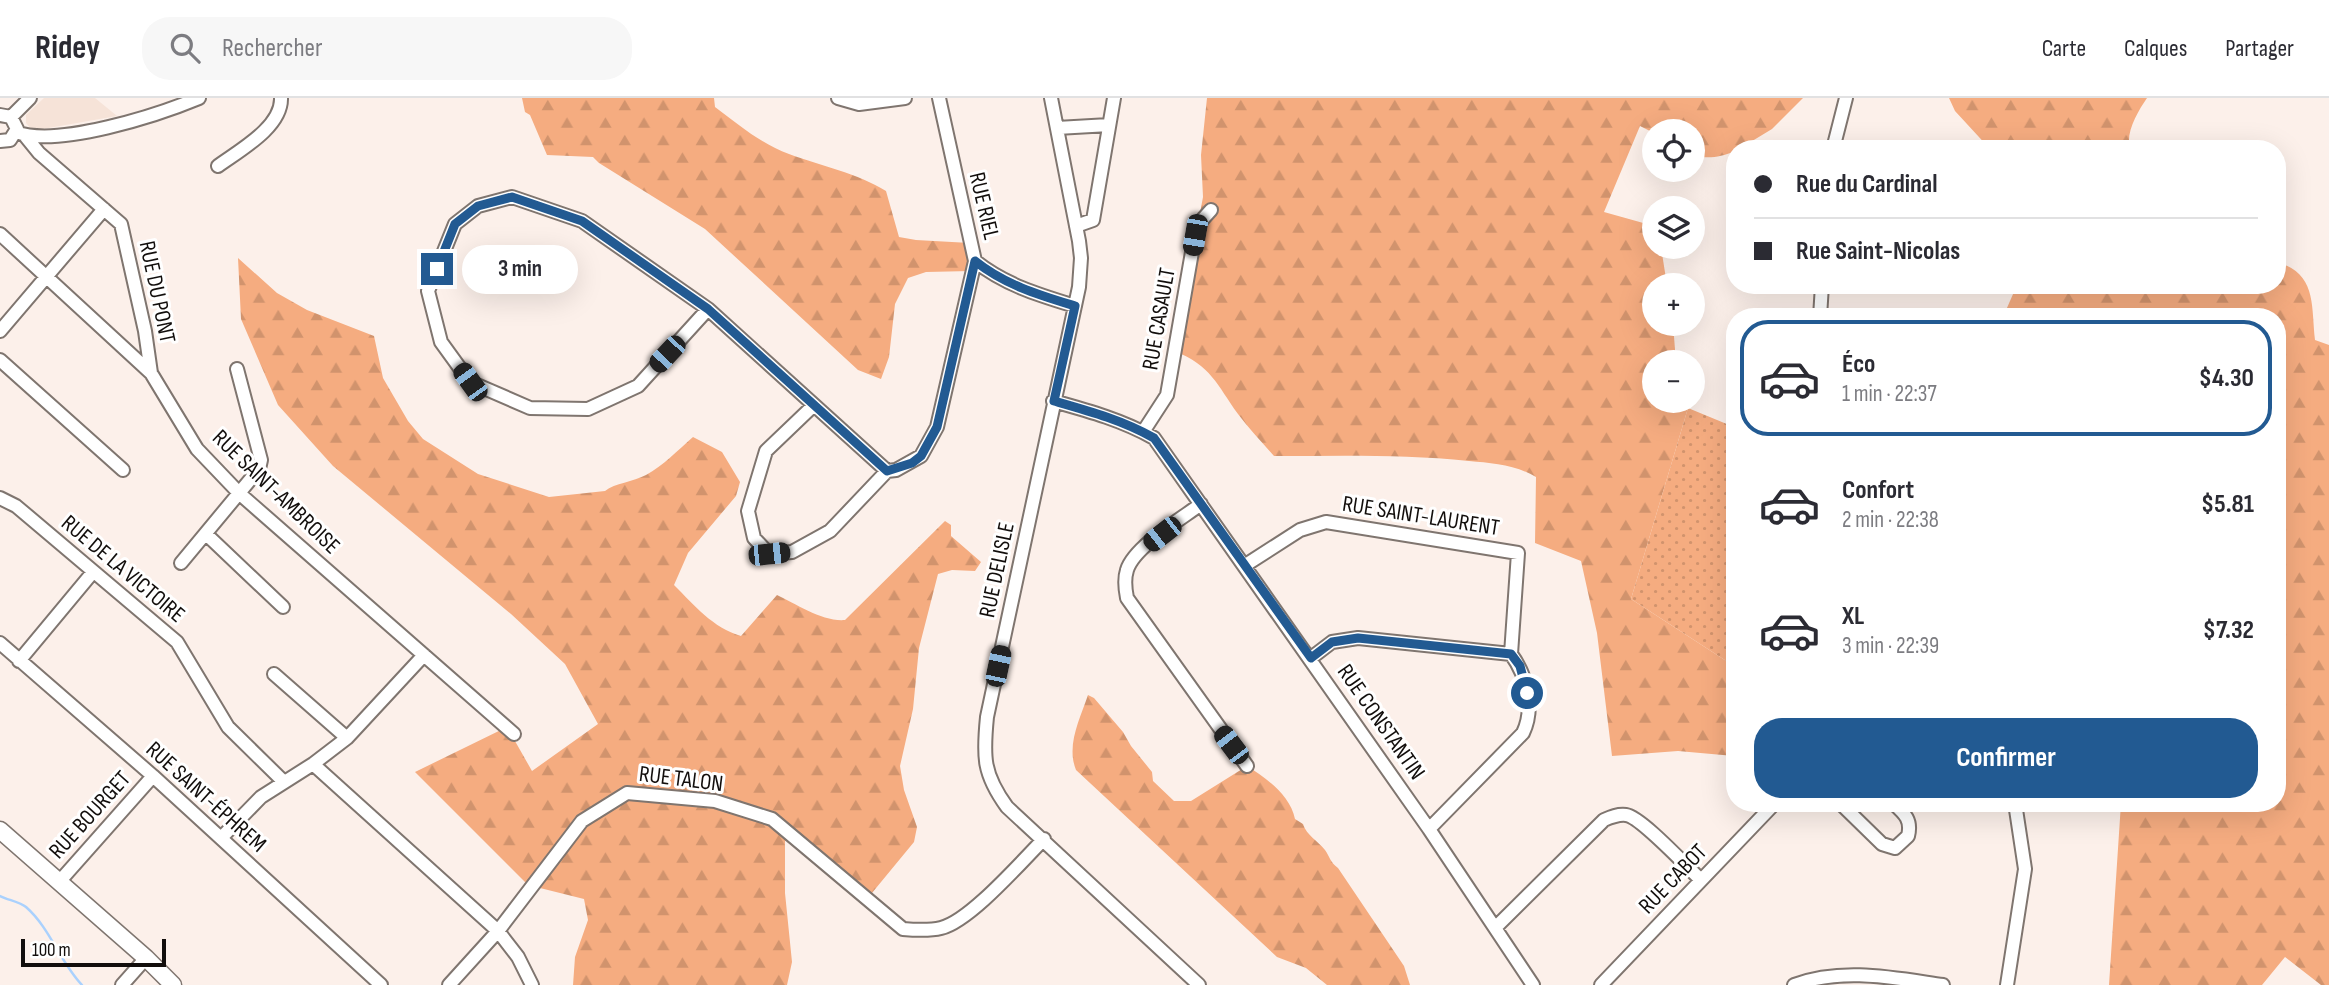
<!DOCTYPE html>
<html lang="fr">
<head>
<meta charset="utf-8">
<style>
	:root { --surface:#fff; --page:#f7f7f7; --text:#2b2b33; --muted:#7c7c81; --line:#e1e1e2; --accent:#225a92 }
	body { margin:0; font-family:"Sofia Sans Condensed",sans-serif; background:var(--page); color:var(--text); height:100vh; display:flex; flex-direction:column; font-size:26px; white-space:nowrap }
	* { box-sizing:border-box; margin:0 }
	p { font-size:23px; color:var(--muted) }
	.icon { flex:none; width:38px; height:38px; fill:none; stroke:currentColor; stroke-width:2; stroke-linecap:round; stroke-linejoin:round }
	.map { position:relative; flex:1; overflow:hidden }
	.drawer { position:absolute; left:1726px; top:210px; width:560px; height:504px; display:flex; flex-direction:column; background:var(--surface); border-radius:28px; box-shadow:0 7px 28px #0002 }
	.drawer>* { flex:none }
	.guide { position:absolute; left:1726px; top:42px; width:560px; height:154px; border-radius:28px; box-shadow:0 7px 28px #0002; display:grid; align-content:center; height:154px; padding:0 28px; background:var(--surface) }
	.controls { position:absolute; left:1642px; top:21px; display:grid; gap:14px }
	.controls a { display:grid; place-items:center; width:63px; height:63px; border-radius:50%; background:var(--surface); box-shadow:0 7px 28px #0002; font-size:35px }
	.scale { position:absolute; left:21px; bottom:18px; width:145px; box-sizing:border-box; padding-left:7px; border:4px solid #120e0c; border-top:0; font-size:19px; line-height:24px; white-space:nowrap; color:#120e0c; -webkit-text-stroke:5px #fff; paint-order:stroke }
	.end { position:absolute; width:32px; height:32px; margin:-16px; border:9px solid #225a92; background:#fff; box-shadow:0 0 0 4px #fff }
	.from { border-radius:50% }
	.bubble { position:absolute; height:49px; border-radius:24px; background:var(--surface); box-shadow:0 7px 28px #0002; font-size:23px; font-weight:700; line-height:49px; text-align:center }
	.car { position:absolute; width:21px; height:42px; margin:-21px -10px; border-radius:9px; box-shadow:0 0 5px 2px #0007; background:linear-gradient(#222 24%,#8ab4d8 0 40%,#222 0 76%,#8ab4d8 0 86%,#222 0) }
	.guide b { display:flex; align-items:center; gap:24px; height:66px; font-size:26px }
	.guide b+b { border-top:2px solid var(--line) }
	.guide i { width:18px; height:18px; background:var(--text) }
	ul { padding:12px 0 0; list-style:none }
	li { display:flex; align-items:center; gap:21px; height:116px; margin:0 14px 10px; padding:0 14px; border:4px solid transparent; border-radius:28px }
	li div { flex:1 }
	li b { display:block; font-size:26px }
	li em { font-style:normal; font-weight:700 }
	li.current { border-color:var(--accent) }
	li>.icon { width:63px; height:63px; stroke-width:1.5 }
	.button { display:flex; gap:14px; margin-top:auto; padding:14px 28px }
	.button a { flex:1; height:80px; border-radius:28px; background:var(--accent); color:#fff; font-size:28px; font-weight:700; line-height:80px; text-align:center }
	header { display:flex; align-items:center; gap:42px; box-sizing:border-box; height:98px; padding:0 35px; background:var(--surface); border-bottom:2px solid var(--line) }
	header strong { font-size:33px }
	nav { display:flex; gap:38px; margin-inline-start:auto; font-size:24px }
	.search { width:490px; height:63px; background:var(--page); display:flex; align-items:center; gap:18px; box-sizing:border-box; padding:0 24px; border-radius:28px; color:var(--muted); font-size:26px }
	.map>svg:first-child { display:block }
</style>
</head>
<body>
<header>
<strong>Ridey</strong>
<div class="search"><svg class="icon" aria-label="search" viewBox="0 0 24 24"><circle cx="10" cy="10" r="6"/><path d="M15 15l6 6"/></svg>Rechercher</div>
<nav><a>Carte</a><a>Calques</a><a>Partager</a></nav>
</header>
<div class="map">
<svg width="2329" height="887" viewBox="0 0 2329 887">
	<defs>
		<pattern id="forest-firs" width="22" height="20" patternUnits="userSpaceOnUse" patternTransform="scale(1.75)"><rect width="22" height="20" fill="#f5ac80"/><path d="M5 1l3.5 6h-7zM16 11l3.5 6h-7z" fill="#d1936d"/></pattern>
		<pattern id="park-dots" width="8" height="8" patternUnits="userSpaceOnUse" patternTransform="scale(1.75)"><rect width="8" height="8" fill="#f5ac80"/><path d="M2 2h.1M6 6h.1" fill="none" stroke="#d1936d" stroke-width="1.8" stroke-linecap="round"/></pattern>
	</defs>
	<rect width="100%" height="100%" fill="#fcf0ea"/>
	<path fill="#f6e3d8" d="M44,0H95L117,18L37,32L31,31L26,25V17Z"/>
	<path fill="url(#forest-firs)" d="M522,0H714L715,9C738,26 761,46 789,56C821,68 857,75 886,93L899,139L916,142L970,145L971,173L926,174L908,180L895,206L889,259L881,281L858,272L705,131L599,65L593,59L547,57L530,17L525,14Z
		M1207,0H1803L1772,31L1739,51H1734L1733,54C1721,59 1704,62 1692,56V33H1654V35L1640,28L1604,114L1654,128V149H1661L1667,187H1654V226H1673L1676,264H1654V303H1685L1688,310L1631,501L1734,568V658L1678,653L1612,658L1597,535L1581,463L1535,445L1536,379C1516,367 1492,365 1469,363C1404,356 1339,358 1274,358C1262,344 1249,331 1238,316C1217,287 1211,267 1174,253L1203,99L1201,57Z
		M1949,0H2147C2138,13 2125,35 2130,51H1990L1955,13Z
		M238,160L277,195L307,212L374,238L383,280L408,323L423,341L478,376L549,399L605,393C615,385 633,384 646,377C663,368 678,352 693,339L722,354L740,384L736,398L688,455L674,487C694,507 713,530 741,538L777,497C796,506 823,524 845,522L945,423L951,427V438L981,464L975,473L952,472L938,476L919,550L913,611L900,668L904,692L917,729L914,744L867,801L790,741L785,743V795L792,864L787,887H573L575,859L588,822L584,801L528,787L415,674L507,629L532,673L598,626L565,566L511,516L333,368L278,307L241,221Z
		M2277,164C2317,176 2311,207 2315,242L2329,247V887H2321L2285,859L2262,887H2109L2121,705H2277V219H2003L2017,187H2277Z
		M1088,597L1094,600L1123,634L1131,648L1152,674L1153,683L1174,703H1191L1247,668C1266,680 1290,697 1295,721L1303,726C1307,738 1317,742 1325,752C1330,759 1330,764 1338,770L1404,868L1410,887H1327L1306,870L1277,859L1076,672C1066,647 1080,621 1088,597Z"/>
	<path fill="url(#park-dots)" d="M1688,310L1734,329V568L1631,501Z"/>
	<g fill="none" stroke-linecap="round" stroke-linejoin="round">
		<path stroke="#aad1fd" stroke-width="2.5" d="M0,798C8,802 20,804 26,809C50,830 60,864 82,887"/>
		<g stroke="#7f756f" stroke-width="16">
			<path id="minor" d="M838,0L859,6L905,0
				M1051,0L1079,143L1081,160L1079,189L987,619C983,659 983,676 1007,709L1199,887
				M0,17L11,19L17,31L10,42L0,43
				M11,19L30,0
				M1057,30L1109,27
				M16,34C57,50 158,17 199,0
				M26,39L39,55L121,126L145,233L151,275
				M1833,51L1846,0
				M218,68C240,52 282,29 281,0
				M1076,128L1093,122L1114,0
				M0,136L151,275L197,351L240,396L514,636
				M975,163C1005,187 1039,197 1075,208
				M708,211L638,288L588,311L530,310L470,284L441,244L428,193L455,126L478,108L512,99L582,123L708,211L887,373
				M1820,219L1822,187
				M0,233L104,111
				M0,262L123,372
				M1053,303C1089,313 1122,322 1154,340L1429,731L1533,887
				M813,308L766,353L748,413L754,440L769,456L792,454L830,433L887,373L896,372L921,358L937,329L975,163L939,0
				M1143,334L1167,297L1195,137L1201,123L1211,112
				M0,400L16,408L177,544L228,629L284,684
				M1201,406C1181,421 1134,449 1127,472C1124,481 1125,490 1127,500L1247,668
				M206,436L283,509
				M181,465L259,371L261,362L237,271
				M1244,468L1300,432L1326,424L1518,455L1511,556
				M0,545L153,678L381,887
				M1311,560L1332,544L1358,540L1511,556
				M19,563L93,474
				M274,576L347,640
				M313,666L498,833L518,859L532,887
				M1840,705L1882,746L1895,750L1908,738C1912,722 1905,716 1893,705
				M1429,731L1523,635C1535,610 1527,578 1511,556
				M221,740L261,699L313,666L347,640L424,557
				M59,784L153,678
				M1496,829L1604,722C1611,719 1618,716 1626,717C1641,719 1687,769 1701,782
				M122,887L146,860
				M449,887L498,833L582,723L627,695L715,703L772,721L903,831C915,832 929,833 941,830C970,823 1021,764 1044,741
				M1601,887L1775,705
				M1794,887C1842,869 1894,880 1943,887
				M2007,887L2025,771L2015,705"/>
		</g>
		<g stroke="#7f756f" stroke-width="19">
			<path id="major" d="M0,732L146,860L173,887"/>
		</g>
		<use href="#minor" stroke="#fff" stroke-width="12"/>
		<use href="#major" stroke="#fff" stroke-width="16"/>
	</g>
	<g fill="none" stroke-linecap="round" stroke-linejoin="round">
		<path stroke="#225a92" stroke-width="9" d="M437,171L455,126L478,108L512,99L582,123L708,211L887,373L912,365L921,358L937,329L975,163C1005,187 1039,197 1075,208L1054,303C1089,313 1122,322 1154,340L1311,560L1332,544L1358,540L1511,556L1520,568L1527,595"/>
	</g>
	<g text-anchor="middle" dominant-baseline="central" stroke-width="6" stroke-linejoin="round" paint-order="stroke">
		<g font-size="23" fill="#120e0c" stroke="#fff">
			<text transform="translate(984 108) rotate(77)">RUE RIEL</text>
			<text transform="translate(157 194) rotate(78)">RUE DU PONT</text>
			<text transform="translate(1159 221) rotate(-80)">RUE CASAULT</text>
			<text transform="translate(276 394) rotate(44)">RUE SAINT-AMBROISE</text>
			<text transform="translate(1421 418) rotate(9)">RUE SAINT-LAURENT</text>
			<text transform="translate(123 471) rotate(40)">RUE DE LA VICTOIRE</text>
			<text transform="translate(997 472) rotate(-78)">RUE DELISLE</text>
			<text transform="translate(1381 624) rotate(55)">RUE CONSTANTIN</text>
			<text transform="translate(681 681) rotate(7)">RUE TALON</text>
			<text transform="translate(206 699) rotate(42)">RUE SAINT-ÉPHREM</text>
			<text transform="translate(90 717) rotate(-48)">RUE BOURGET</text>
			<text transform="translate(1673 781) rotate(-46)">RUE CABOT</text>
		</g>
	</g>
</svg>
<div class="controls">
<a><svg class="icon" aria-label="locate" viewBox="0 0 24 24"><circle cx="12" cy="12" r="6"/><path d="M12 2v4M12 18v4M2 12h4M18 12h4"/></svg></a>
<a><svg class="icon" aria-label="layers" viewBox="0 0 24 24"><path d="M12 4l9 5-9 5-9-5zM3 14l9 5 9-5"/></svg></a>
<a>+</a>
<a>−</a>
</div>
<div class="scale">100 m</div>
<i class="end from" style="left:1527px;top:595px"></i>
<i class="end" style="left:437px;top:171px"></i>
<div class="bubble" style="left:462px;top:147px;width:116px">3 min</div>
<i class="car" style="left:1195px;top:137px;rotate:190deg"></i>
<i class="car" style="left:667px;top:256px;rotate:223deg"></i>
<i class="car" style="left:470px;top:284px;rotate:324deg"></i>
<i class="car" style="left:1162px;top:436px;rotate:232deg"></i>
<i class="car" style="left:769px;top:456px;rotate:84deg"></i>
<i class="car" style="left:998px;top:568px;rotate:12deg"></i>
<i class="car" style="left:1231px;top:647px;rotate:323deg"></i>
<div class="guide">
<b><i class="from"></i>Rue du Cardinal</b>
<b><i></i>Rue Saint-Nicolas</b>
</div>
<section class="drawer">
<ul>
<li class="current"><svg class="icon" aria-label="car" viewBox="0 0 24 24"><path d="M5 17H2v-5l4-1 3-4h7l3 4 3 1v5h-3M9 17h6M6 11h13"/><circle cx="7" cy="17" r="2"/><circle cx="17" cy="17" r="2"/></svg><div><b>Éco</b><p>1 min · 22:37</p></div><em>$4.30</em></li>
<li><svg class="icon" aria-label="car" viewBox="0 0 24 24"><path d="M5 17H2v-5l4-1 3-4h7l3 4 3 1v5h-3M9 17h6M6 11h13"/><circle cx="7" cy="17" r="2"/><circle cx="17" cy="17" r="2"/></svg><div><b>Confort</b><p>2 min · 22:38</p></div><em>$5.81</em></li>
<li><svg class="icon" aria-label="car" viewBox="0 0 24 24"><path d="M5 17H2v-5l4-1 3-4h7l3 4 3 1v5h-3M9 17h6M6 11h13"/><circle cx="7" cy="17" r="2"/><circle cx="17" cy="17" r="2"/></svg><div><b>XL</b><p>3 min · 22:39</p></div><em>$7.32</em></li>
</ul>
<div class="button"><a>Confirmer</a></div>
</section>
</div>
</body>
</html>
